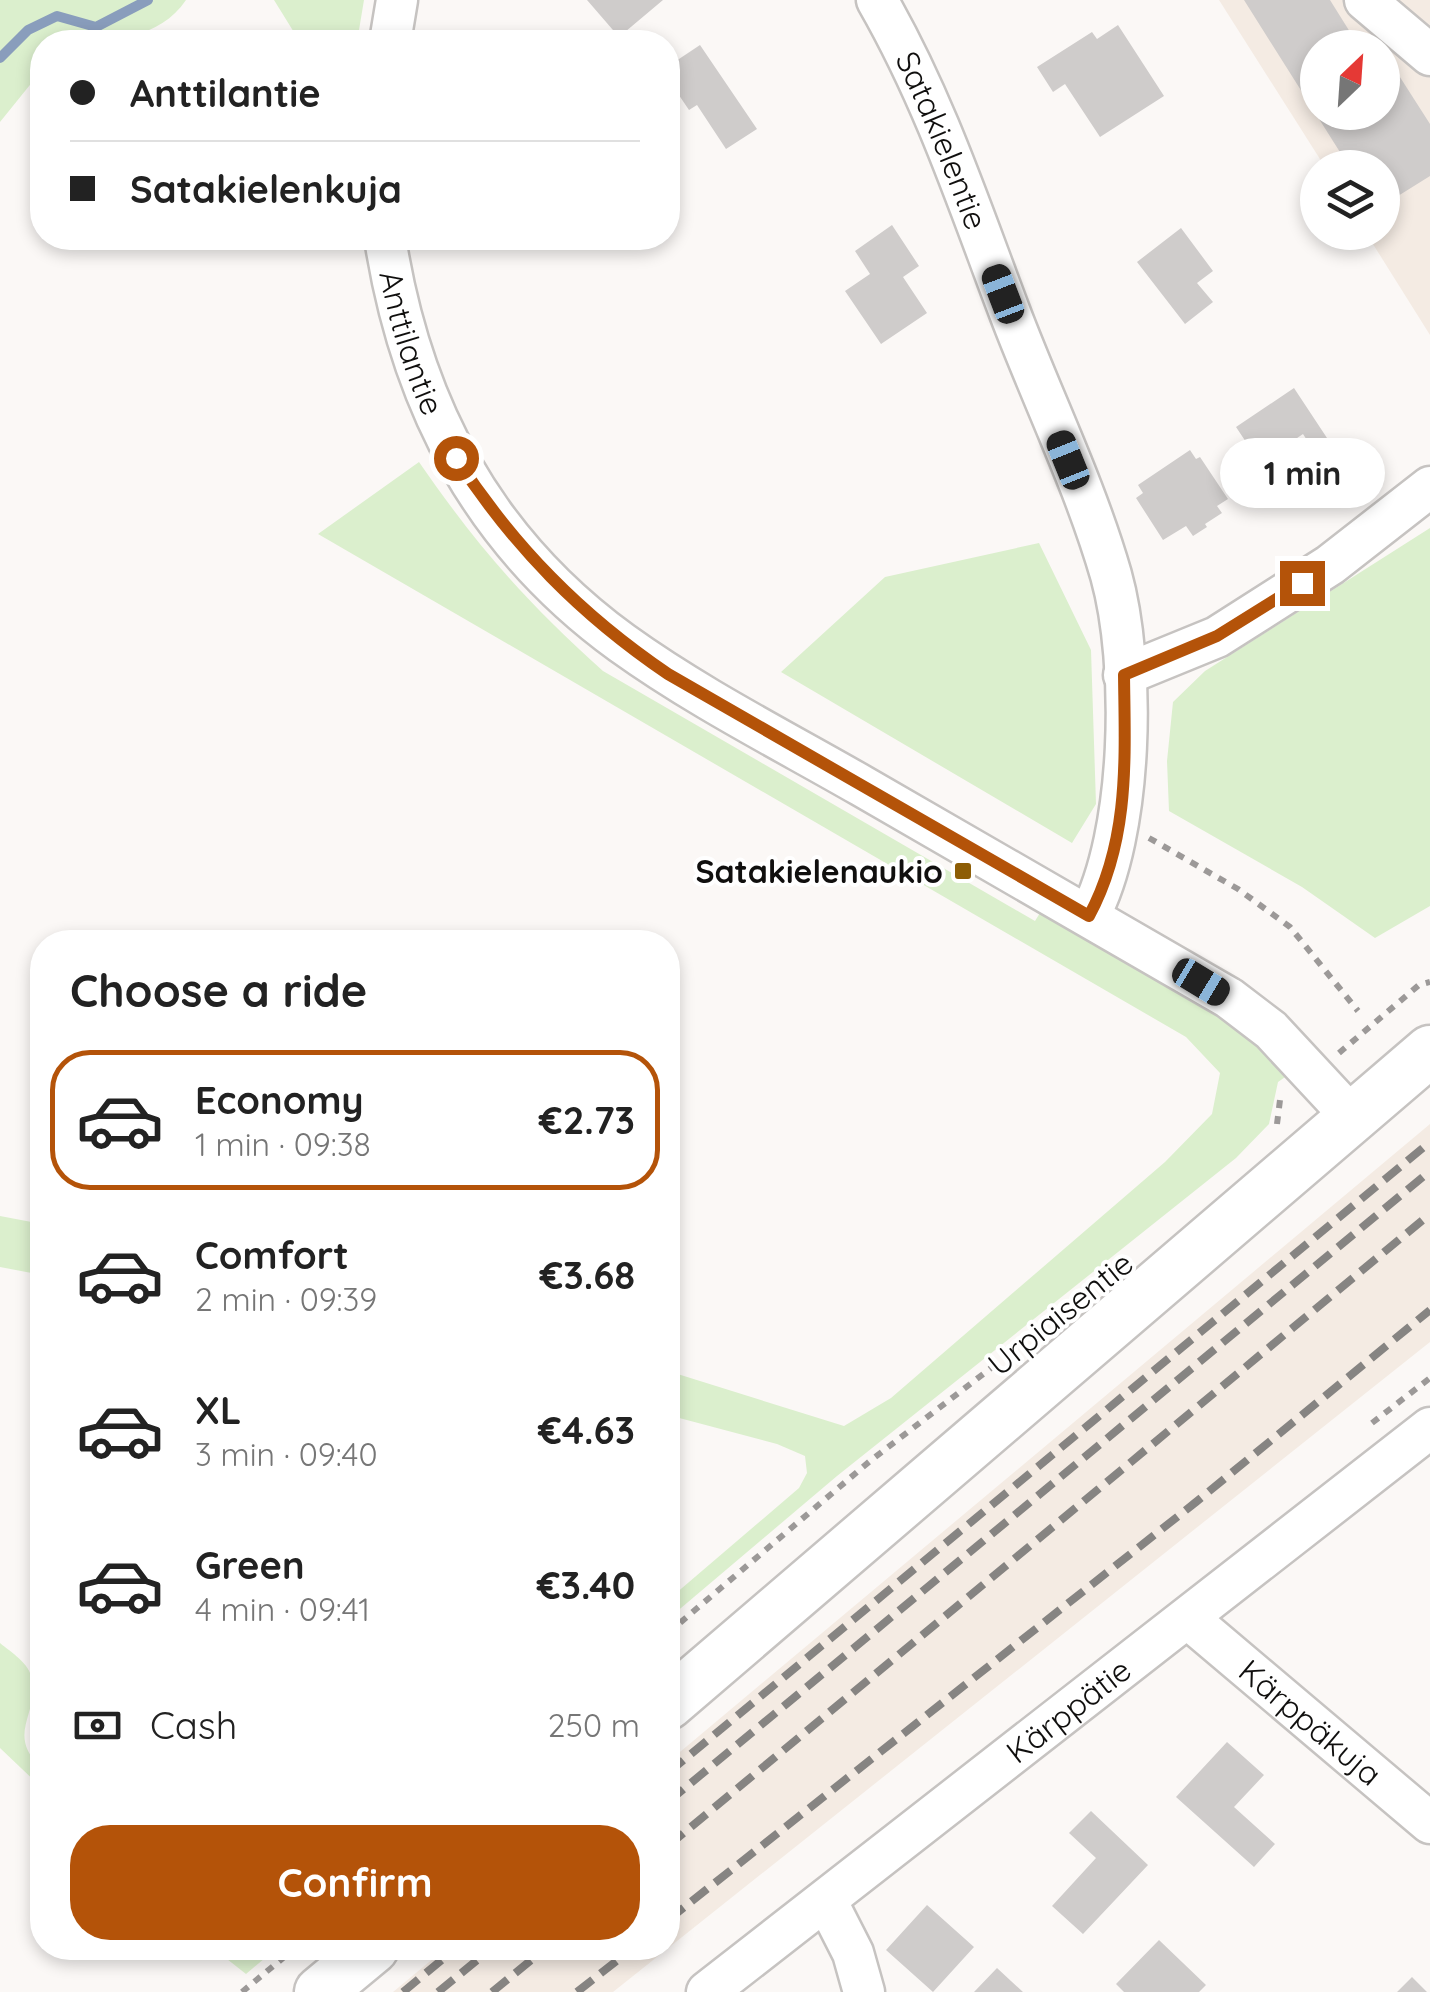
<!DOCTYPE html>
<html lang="en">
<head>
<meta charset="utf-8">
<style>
	:root { --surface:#fff; --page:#f2f2f2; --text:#222; --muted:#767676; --line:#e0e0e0; --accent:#b45309 }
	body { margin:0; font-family:Quicksand,sans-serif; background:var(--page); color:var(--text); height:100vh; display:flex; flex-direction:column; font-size:38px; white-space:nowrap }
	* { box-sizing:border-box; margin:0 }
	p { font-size:32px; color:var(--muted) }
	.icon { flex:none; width:55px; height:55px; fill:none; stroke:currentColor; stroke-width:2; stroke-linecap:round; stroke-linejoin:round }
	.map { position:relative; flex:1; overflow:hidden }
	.panel { position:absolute; left:30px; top:930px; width:650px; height:1030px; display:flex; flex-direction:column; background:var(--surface); border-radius:40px; box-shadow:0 5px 15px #0003 }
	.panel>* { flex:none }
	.top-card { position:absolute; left:30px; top:30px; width:650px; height:220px; border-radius:40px; box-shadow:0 5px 15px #0003; display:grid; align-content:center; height:220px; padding:0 40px; background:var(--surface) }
	.needle { width:65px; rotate:25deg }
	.tools { position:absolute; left:1300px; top:30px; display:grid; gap:20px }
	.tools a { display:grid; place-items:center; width:100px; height:100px; border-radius:50%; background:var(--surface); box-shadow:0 5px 15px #0003; font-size:50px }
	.end { position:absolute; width:45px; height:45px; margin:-22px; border:12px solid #b45309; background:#fff; box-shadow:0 0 0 5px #fff }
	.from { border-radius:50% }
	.bubble { position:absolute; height:70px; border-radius:35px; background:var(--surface); box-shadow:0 5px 15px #0003; font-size:32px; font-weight:700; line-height:70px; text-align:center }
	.car { position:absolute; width:30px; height:60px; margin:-30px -15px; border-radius:12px; box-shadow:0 0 8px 2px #0007; background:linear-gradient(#222 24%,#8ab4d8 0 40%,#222 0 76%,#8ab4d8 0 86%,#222 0) }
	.top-card b { display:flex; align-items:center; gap:35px; height:95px; font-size:38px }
	.top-card b+b { border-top:2px solid var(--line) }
	.top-card i { width:25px; height:25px; background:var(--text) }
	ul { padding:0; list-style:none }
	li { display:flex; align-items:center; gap:30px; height:140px; margin:0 20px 15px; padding:0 20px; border:5px solid transparent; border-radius:40px }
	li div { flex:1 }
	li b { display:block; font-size:38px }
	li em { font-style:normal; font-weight:700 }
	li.on { border-color:var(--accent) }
	li>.icon { width:90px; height:90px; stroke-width:1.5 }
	h2 { padding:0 40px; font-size:45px; line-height:120px }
	.pay { display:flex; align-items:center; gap:25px; height:110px; padding:0 40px; font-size:38px }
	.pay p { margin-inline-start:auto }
	.primary-button { display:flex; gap:20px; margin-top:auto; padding:20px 40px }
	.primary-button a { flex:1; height:115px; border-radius:40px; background:var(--accent); color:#fff; font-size:40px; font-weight:700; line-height:115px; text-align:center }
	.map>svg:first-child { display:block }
</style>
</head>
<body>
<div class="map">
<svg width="1430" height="1992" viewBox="0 0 1430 1992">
	<rect width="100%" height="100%" fill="#fbf8f6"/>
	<path fill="#f4ebe3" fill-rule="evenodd" d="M1219,0H1430V335L1366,233L1382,232V168L1325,167ZM1318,48H1382V112H1318Z
		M1430,1124V1342L613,1992H393L446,1948H668V1762Z"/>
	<path fill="#dbefcd" d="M0,0H186C155,46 93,42 42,42V70L0,122Z
		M274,0H364L357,42H300Z
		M419,462C477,546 526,602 603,671L1035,921L1043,908L1236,1020L1288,1075L1278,1082L1269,1124L1236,1158L837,1476L668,1619V1600L799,1488L807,1473L805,1456L777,1444L668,1415V1371L844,1426L891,1398L1165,1162L1212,1114L1220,1073L1186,1037L318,534Z
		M1430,528V906L1375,938L1302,887L1169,811L1167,761L1173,702L1205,671Z
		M1039,543L1091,650L1096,804L1072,843L781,672L885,577Z
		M0,1216L42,1224V1275L0,1267Z
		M0,1643C12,1653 29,1663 32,1679C39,1715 5,1734 42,1769V1788L0,1748Z
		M213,1948H277L246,1974Z"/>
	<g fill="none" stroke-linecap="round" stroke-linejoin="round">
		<path stroke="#899dbc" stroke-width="10" d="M0,58L28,30L57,16L96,27L148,0"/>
	</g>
	<path fill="#cfcccb" d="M587,0H663L619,37Z
		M1244,0H1330L1360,48H1318V112H1382V49L1430,124V176L1382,206V168H1350Z
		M1118,25L1164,96L1100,137L1065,84L1053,92L1037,67L1092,32L1097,39Z
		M700,45L757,129L726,149L697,105L689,110L668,79L674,71L670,65Z
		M892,225L919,266L903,277L927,313L881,344L845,291L870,274L855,251Z
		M1181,228L1213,271L1197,283L1213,302L1185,324L1137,262Z
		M1294,388L1327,438L1312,448L1303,434L1260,463L1236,427Z
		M1190,450L1196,459L1200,457L1228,499L1217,506L1222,513L1205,524L1207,527L1193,536L1186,526L1163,540L1136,498L1143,493L1138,485Z
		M1227,1742L1264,1775L1234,1807L1275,1844L1254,1867L1176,1797Z
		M1091,1811L1148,1865L1083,1934L1052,1906L1096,1858L1069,1833Z
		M927,1905L974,1947L933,1992L886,1950Z
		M1159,1940L1206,1985L1199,1992H1124L1116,1984Z
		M997,1968L1023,1992H974Z
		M1412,1977L1427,1992H1397Z"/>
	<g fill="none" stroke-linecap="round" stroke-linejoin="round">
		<g stroke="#c6c3c1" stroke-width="45">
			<g id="minor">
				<path id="s1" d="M877,0C935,101 969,205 1010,313C1043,400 1085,485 1111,575C1136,664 1133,834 1089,916"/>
				<path d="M1365,0L1430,55"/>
				<path d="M390,42L397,0"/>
				<path id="s2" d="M385,238C411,405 483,542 622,643C697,697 782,740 862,786C985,856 1107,927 1229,998L1271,1030L1351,1116"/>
				<path d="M1124,675L1217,637L1330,565L1430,487"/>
				<path id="s3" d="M1190,1620L1430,1823"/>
				<path d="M826,1900L853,1953L864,1992"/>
				<path id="s4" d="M707,1992L1430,1428"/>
			</g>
		</g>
		<g stroke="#c6c3c1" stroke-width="55">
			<path id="major" d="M668,1704L1430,1051
				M320,1992L373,1948"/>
		</g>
		<path stroke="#9c9998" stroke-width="6" stroke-dasharray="8 8" stroke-linecap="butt" d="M1149,838L1238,889L1290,927L1358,1011
			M1339,1053L1419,985L1430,982
			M1277,1124L1280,1100L1286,1095
			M1372,1423L1430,1378
			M668,1633L870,1461L991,1368
			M242,1992L295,1948"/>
		<use href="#minor" stroke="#fff" stroke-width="40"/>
		<use href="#major" stroke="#fff" stroke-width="50"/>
		<path stroke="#868482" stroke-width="8" stroke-dasharray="20 10" stroke-linecap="butt" d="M668,1773L1430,1142
			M668,1802L1430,1171
			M668,1846L1430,1214
			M668,1920L1196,1502L1430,1310
			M403,1992L456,1948
			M438,1992L492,1948
			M492,1992L546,1948
			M577,1992L633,1948"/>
	</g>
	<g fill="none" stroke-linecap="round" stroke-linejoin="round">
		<path stroke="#b45309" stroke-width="12" d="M456,458C514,547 581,615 668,674L1089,916C1130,840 1125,758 1124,675L1217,636L1302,583"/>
	</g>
	<rect fill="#8d5d06" stroke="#fff" stroke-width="4" x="953" y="861" width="20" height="20" rx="5"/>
	<g text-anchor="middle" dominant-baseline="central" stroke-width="8" stroke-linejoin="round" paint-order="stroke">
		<g font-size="32" fill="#100f0e" stroke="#fff">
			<text stroke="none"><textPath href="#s1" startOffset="155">Satakielentie</textPath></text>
			<text stroke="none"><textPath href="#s2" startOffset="108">Anttilantie</textPath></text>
			<text transform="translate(1060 1313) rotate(-39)">Urpiaisentie</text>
			<text stroke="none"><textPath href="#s4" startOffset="458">Kärppätie</textPath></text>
			<text stroke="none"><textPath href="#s3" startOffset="158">Kärppäkuja</textPath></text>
		</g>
		<g font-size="32" font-weight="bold" fill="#100f0e" stroke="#fff" text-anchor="end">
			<text x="943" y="871">Satakielenaukio</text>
		</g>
	</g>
</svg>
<div class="tools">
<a><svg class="needle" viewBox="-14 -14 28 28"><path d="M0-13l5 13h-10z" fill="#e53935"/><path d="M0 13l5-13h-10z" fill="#767676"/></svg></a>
<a><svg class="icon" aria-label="layers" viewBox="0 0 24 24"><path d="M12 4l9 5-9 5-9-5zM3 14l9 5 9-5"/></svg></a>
</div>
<i class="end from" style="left:456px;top:458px"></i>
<i class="end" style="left:1302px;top:583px"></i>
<div class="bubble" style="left:1220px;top:438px;width:165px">1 min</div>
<i class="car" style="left:1003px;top:294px;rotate:339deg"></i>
<i class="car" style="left:1068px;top:460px;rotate:338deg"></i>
<i class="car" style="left:1201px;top:982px;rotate:121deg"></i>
<div class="top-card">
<b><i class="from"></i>Anttilantie</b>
<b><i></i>Satakielenkuja</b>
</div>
<section class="panel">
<h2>Choose a ride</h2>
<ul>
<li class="on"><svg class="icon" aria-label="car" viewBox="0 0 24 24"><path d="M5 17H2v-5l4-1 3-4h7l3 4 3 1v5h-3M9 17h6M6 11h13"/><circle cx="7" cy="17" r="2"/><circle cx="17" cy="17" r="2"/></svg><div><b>Economy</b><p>1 min · 09:38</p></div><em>€2.73</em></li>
<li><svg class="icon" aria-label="car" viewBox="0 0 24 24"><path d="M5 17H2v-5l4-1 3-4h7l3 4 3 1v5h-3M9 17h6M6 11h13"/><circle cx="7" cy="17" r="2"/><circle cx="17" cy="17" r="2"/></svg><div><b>Comfort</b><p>2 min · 09:39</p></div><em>€3.68</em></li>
<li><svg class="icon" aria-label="car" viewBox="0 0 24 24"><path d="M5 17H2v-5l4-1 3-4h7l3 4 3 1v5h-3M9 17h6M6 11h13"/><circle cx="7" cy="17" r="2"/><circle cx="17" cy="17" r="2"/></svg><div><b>XL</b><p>3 min · 09:40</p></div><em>€4.63</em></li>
<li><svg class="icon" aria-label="car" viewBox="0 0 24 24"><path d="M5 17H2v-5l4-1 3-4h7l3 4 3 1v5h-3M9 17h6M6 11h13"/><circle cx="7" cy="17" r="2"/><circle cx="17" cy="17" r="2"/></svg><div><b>Green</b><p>4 min · 09:41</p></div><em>€3.40</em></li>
</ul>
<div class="pay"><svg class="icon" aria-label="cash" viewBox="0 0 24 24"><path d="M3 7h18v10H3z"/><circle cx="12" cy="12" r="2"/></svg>Cash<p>250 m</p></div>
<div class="primary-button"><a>Confirm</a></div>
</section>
</div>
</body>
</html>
